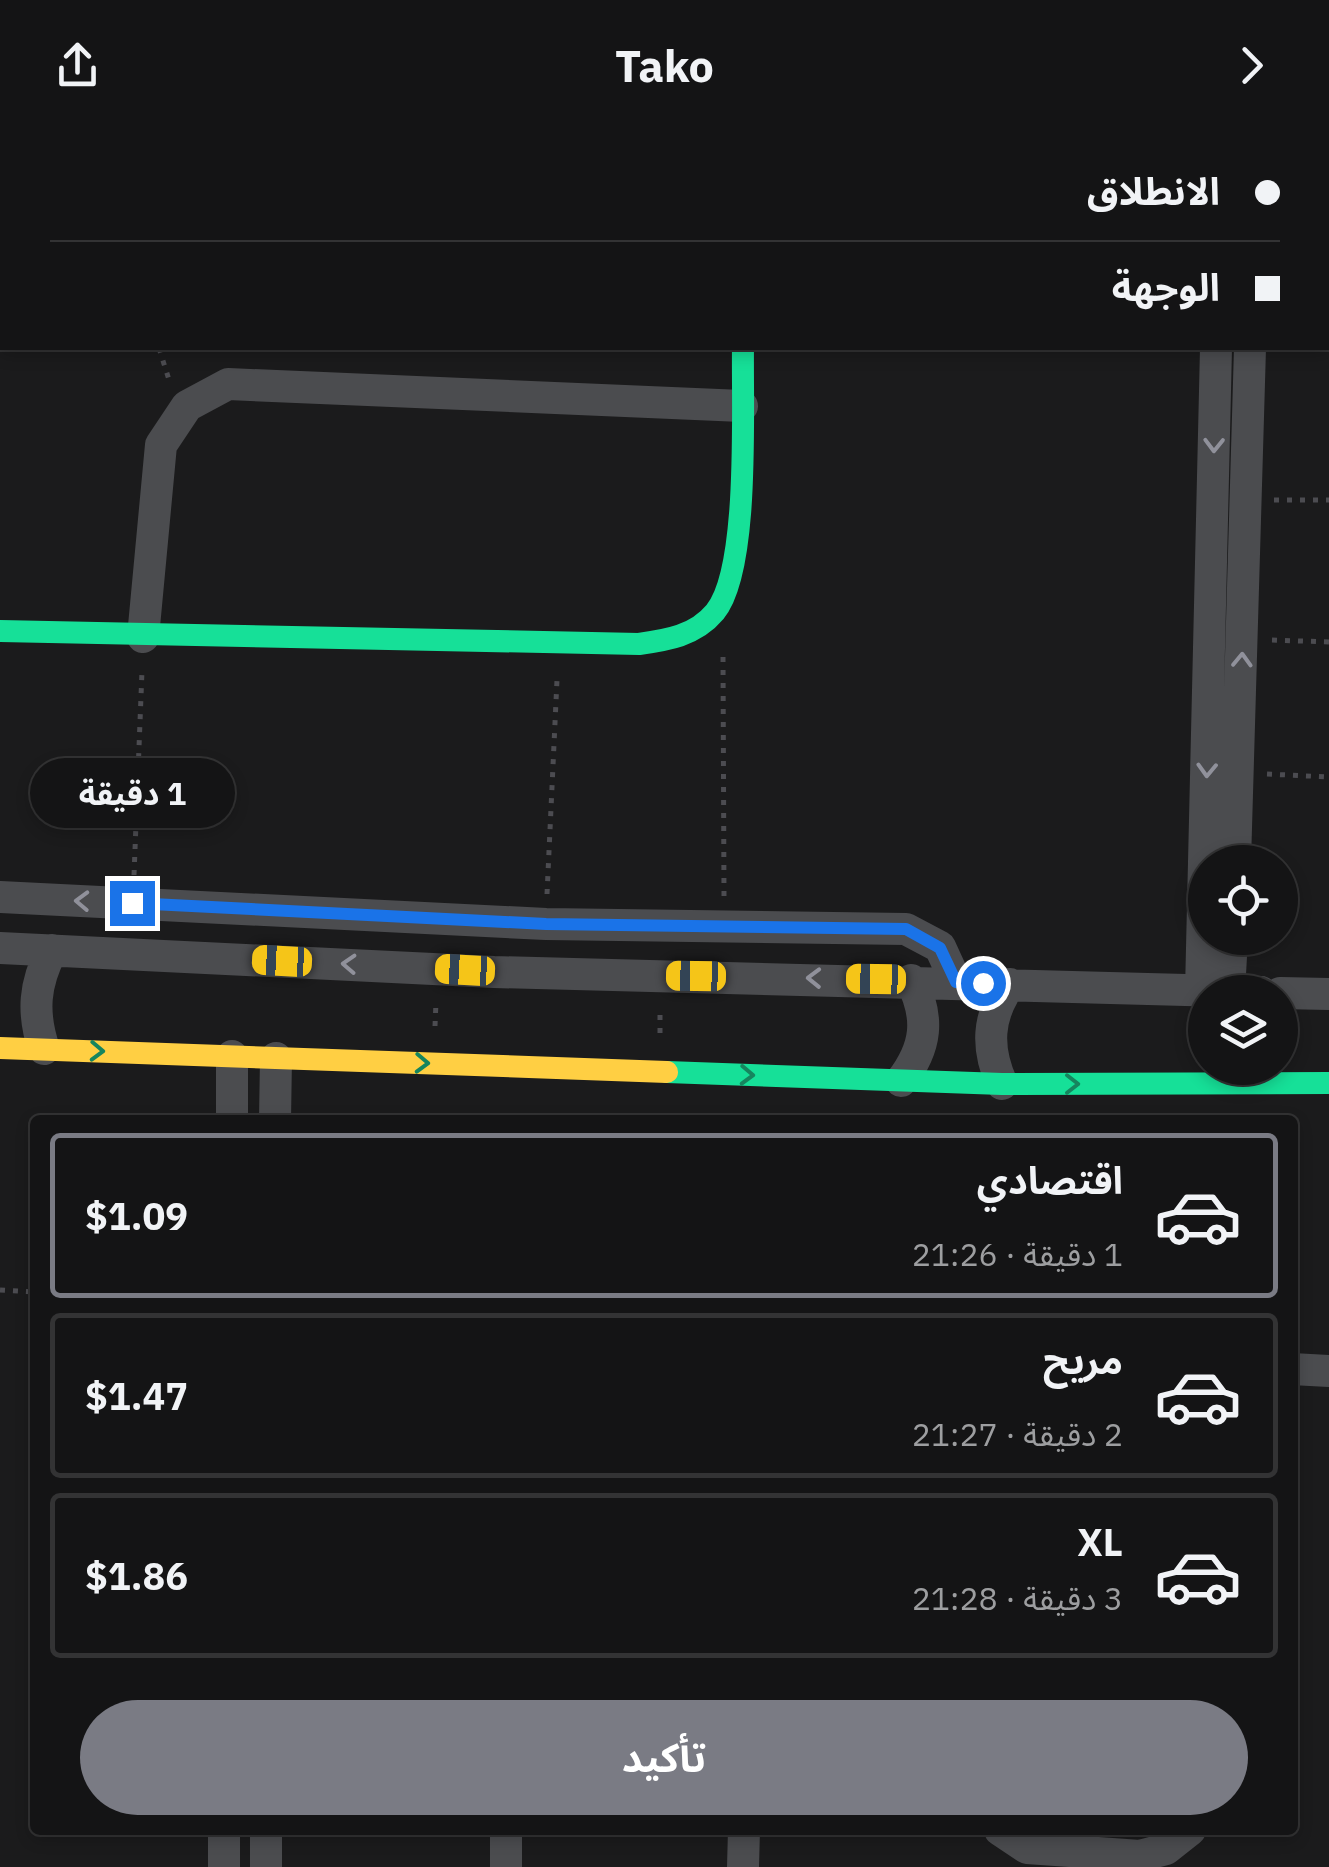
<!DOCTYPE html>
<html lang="ar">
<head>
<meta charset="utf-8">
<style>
	:root { --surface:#141415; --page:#212122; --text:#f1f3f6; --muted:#9d9ea0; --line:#333334; --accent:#7a7b84 }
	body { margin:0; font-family:"IBM Plex Sans","Noto Sans Arabic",sans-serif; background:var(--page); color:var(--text); direction:rtl; height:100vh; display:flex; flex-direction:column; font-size:38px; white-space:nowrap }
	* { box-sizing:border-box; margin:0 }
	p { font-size:32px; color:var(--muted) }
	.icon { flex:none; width:55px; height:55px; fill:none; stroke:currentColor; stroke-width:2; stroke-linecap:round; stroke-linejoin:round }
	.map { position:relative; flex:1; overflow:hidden; direction:ltr }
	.panel { position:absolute; left:30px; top:985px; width:1268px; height:720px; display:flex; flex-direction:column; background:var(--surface); border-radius:10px; box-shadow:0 5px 15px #0003,0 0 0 2px var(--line); direction:rtl }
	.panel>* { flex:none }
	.banner { position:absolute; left:0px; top:0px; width:1330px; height:220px; box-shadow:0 5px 15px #0003,0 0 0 2px var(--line); direction:rtl; display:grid; align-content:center; height:220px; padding:0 50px; background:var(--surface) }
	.buttons { position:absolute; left:1188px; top:715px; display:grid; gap:20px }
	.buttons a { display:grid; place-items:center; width:110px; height:110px; border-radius:50%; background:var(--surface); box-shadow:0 5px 15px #0003,0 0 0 2px var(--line); font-size:50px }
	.end { position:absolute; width:45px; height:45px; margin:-22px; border:12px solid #1a73e8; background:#fff; box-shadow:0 0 0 5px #fff }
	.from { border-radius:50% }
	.bubble { position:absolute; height:70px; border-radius:35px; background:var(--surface); box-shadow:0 5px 15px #0003,0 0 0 2px var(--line); font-size:32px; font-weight:700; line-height:70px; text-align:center; direction:rtl }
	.car { position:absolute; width:30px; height:60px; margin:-30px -15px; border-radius:12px; box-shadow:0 0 8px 2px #0007; background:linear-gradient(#f5c518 24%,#345 0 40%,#f5c518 0 76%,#345 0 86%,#f5c518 0) }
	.banner b { display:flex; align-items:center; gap:35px; height:95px; font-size:38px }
	.banner b+b { border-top:2px solid var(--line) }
	.banner i { width:25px; height:25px; background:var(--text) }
	ul { padding:18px 0 0; list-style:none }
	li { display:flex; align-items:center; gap:30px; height:165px; margin:0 20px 15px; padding:0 30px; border:5px solid var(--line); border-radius:10px }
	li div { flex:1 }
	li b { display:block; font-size:38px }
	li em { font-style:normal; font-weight:700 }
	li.selected { border-color:var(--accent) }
	li>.icon { width:90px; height:90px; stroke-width:1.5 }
	.button { display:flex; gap:20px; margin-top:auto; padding:20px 50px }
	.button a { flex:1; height:115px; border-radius:60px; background:var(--accent); color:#fff; font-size:40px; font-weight:700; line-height:115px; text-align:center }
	header { display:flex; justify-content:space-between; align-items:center; height:130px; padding:0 50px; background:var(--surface); font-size:45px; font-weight:700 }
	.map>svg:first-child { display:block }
</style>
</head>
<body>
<header><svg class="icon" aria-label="forward" viewBox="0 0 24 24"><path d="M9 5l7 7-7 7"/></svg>Tako<svg class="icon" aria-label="share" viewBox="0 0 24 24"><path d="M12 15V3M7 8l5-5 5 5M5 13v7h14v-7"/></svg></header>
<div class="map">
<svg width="1329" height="1737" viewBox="0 0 1329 1737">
	<rect width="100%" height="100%" fill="#1b1b1c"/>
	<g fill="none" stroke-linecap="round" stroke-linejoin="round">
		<path stroke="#4c4c51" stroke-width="5" stroke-dasharray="5 8" stroke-linecap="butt" d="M159,218L170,253
			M1274,370H1329
			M1272,510L1329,512
			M723,527L724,766
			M1267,644L1329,647
			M134,745L142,541
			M547,764L557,550
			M435,896L436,872
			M660,903V879
			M0,1160L35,1162"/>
		<path stroke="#4b4c4f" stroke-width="32" d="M34,0L37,2
			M750,2V0
			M990,2V0
			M1220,2V0
			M1256,2V0
			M1328,188H1329
			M143,507L161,315L187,276L228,254L742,276
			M1235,732L1250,218
			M0,767L546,794L906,799L940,817L956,852
			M0,818L494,842L1261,862
			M1201,861L1216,218
			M1229,862L1232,808
			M1280,863L1329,864
			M44,919C32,883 34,854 52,820
			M901,951C927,917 930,888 911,850
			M1002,954C986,918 987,887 1010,854
			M232,990V926
			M275,990L276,928
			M1292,1239L1329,1241
			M1000,1700L1027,1718L1140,1726L1166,1719L1190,1700
			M224,1737V1700
			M266,1737V1700
			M506,1737V1700
			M743,1737L744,1700"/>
		<path stroke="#16e098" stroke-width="22" d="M0,501L639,514C667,510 695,506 715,482C750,440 742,277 743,218
			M667,942L1002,954L1329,953"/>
		<path stroke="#ffcf43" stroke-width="22" d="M0,918L667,942"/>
	</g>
	<defs><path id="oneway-chevron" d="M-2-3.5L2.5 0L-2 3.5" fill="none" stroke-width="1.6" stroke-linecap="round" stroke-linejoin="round" transform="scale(2.5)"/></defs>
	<g stroke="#90919b">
		<use href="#oneway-chevron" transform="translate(1214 315) rotate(91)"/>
		<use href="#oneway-chevron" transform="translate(1242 530) rotate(-88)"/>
		<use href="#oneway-chevron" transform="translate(1207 640) rotate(92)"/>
		<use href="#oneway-chevron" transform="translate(82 771) rotate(-178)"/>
		<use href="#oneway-chevron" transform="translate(349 834) rotate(-177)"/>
		<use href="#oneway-chevron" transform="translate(814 848) rotate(-179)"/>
	</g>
	<g stroke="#16855e">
		<use href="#oneway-chevron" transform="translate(97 921) rotate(2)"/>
		<use href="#oneway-chevron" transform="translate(422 933) rotate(2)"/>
		<use href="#oneway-chevron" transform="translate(747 945) rotate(2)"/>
		<use href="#oneway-chevron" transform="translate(1072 954)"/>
	</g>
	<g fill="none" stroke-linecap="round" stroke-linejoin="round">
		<path stroke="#1a73e8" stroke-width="12" d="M132,773L546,794L906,799L940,818L956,852L983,853"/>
	</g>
</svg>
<div class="buttons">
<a><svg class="icon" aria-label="locate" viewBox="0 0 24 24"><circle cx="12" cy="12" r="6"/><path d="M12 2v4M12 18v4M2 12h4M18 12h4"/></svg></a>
<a><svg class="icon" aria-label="layers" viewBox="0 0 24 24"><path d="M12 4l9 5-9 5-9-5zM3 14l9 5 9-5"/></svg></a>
</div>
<i class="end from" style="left:983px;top:853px"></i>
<i class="end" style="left:132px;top:773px"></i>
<div class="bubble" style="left:30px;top:628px;width:205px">1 دقيقة</div>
<i class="car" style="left:282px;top:831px;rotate:273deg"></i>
<i class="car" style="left:465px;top:840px;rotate:273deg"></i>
<i class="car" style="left:696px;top:846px;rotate:271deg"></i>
<i class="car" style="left:876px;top:849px;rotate:271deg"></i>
<div class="banner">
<b><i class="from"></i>الانطلاق</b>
<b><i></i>الوجهة</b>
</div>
<section class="panel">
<ul>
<li class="selected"><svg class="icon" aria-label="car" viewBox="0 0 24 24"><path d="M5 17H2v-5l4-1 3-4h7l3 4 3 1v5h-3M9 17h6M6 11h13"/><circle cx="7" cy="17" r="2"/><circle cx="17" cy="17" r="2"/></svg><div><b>اقتصادي</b><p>1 دقيقة · 21:26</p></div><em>$1.09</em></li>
<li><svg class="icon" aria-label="car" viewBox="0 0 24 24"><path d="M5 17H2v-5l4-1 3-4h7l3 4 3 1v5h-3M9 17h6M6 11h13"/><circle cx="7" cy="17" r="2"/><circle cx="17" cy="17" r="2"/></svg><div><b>مريح</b><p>2 دقيقة · 21:27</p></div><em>$1.47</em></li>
<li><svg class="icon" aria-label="car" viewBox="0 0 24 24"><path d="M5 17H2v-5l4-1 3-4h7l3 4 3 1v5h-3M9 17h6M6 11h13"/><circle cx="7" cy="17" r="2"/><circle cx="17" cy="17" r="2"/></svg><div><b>XL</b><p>3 دقيقة · 21:28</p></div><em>$1.86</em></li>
</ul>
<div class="button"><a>تأكيد</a></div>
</section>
</div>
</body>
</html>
